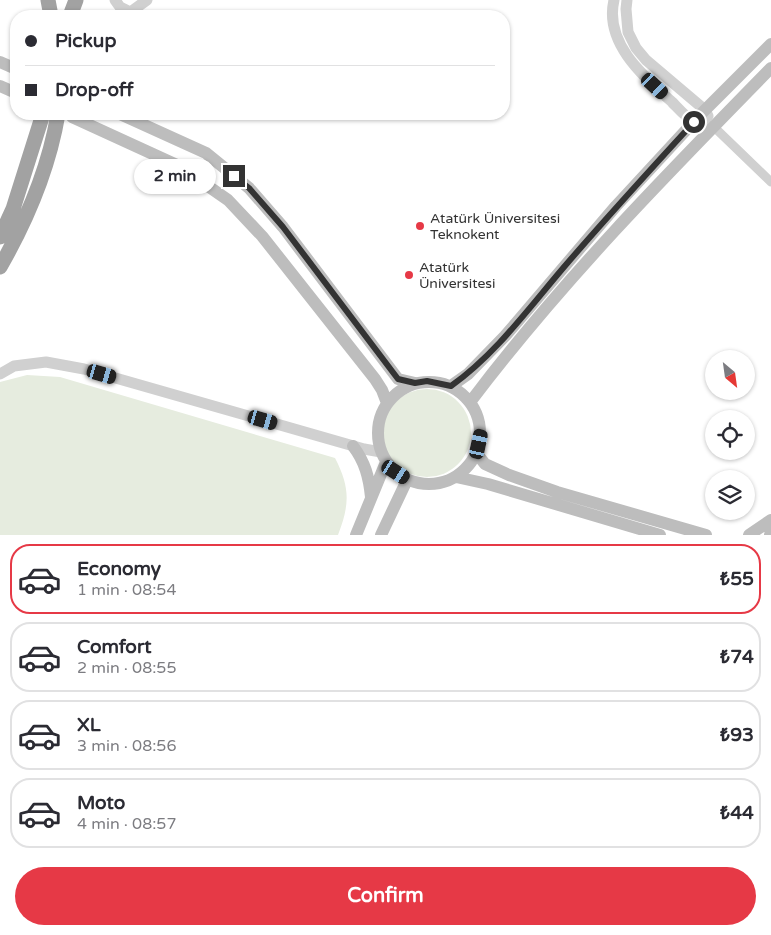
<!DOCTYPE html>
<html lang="en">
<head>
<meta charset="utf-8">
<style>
	:root { --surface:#fff; --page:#f2f2f3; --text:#2b2b33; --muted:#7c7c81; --line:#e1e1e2; --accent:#e63946 }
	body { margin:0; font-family:"Varela Round",sans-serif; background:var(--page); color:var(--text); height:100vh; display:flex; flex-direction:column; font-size:19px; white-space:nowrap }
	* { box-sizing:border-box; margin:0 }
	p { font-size:16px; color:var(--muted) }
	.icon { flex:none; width:28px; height:28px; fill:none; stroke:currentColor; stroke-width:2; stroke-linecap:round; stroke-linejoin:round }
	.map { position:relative; height:535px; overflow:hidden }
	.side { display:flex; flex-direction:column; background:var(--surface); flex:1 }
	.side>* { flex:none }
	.hud { position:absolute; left:10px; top:10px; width:500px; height:110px; border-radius:20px; box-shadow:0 1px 4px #0004; display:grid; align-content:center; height:110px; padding:0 15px; background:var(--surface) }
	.needle { width:32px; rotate:151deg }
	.fabs { position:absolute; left:705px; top:350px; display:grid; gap:10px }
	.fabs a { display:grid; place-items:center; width:50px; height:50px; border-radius:50%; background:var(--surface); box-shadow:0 1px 4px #0004; font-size:25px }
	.end { position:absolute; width:22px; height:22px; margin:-11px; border:6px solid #333; background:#fff; box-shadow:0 0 0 2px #fff }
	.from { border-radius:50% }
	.bubble { position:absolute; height:35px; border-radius:18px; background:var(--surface); box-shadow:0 1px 4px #0004; font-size:16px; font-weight:700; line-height:35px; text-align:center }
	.car { position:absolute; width:15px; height:30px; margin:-15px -8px; border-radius:6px; box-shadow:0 0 4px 1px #0007; background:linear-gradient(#222 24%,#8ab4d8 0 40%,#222 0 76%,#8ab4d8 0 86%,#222 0) }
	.hud b { display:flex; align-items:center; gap:18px; height:48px; font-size:19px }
	.hud b+b { border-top:1px solid var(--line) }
	.hud i { width:12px; height:12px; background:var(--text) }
	ul { padding:9px 0 0; list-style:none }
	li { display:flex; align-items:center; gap:15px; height:70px; margin:0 10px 8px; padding:0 5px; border:2px solid var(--line); border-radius:20px }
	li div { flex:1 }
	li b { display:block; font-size:19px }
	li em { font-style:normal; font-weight:700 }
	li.active { border-color:var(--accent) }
	li>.icon { width:45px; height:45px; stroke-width:1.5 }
	.action { display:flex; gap:10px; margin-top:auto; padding:10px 15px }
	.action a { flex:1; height:58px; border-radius:30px; background:var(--accent); color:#fff; font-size:20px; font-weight:700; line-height:58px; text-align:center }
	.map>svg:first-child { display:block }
</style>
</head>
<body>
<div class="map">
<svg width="771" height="535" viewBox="0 0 771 535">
	<rect width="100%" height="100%" fill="#fff"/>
	<path fill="#e6ecdf" d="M27,375L60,377L335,458C350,487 350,504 338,535H0V382Z
		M383 433a44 44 0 1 1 88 0a44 44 0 1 1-88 0Z"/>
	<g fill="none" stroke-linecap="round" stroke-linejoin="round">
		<path stroke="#d0d0d0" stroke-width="9" d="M714,127L771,182"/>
		<path stroke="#d0d0d0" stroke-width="11" d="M115,0L120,7L130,12
			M614,0C604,43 643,76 672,102C678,108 687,119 695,122C700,125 708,125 714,127
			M627,0L626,9L628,32L636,48L646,60L705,110L708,116
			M125,16L147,0
			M0,374L14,366L46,362L84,369L364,449L381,452"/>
		<path stroke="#bdbdbd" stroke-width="12" d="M0,62L16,69
			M0,86L16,93
			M120,114L206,153L249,188L283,227L398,379L415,383
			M72,117L179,166L228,200L262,236L375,379L382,390L387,403
			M378 433a51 51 0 1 1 102 0a51 51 0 1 1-102 0Z
			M451,386L468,374L505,336L616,206L700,115L771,44
			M471,401C561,282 666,175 771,68
			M353,446C365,462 369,477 371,497
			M477,454L485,464L509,475L557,492L706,535
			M456,477L488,484L660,535
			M356,535L386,462
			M381,535L407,480
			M749,535L771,520
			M770,535L771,531"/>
		<path stroke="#a2a2a2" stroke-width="15" d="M48,0L51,16
			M70,16L76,0
			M0,237L13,209L43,114
			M0,267C27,220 49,167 58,114"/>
	</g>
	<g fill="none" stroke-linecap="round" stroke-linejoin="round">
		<path stroke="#333" stroke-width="6" d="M234,176L249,188L283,227L398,379L415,383L427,381L451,386C495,355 529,308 564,267C606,218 650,170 694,122"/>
	</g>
	<g fill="#e63946" stroke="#fff" stroke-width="2">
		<circle cx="420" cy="226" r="5"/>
		<circle cx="409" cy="275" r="5"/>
	</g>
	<g text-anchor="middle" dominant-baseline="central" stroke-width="5" stroke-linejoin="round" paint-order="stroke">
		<g font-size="14" fill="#333" stroke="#fff" text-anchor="start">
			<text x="430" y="218">Atatürk Üniversitesi<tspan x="430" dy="16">Teknokent</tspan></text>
			<text x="419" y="267">Atatürk<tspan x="419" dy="16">Üniversitesi</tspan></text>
		</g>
	</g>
</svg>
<div class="fabs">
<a><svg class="needle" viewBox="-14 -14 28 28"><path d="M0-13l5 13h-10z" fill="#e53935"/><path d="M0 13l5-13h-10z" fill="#7c7c81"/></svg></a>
<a><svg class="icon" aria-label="locate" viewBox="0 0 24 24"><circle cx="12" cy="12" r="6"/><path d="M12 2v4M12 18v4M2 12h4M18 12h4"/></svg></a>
<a><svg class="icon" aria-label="layers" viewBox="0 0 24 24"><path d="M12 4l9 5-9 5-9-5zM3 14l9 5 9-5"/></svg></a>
</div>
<i class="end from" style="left:694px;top:122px"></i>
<i class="end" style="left:234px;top:176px"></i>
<div class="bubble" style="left:134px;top:159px;width:82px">2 min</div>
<i class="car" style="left:655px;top:86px;rotate:133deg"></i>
<i class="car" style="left:102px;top:374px;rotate:106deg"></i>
<i class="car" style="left:263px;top:420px;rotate:106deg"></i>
<i class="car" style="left:479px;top:444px;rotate:12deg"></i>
<i class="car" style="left:396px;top:472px;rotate:122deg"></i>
<div class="hud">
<b><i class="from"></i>Pickup</b>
<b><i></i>Drop-off</b>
</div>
</div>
<section class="side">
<ul>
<li class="active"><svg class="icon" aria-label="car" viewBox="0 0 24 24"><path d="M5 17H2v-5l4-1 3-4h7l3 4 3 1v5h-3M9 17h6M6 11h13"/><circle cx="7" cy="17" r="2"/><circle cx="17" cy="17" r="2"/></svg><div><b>Economy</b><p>1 min · 08:54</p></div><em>₺55</em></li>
<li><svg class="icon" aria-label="car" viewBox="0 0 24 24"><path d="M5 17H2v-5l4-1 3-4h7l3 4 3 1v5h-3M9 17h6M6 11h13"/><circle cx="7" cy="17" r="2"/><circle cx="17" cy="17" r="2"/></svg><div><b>Comfort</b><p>2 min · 08:55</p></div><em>₺74</em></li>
<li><svg class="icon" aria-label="car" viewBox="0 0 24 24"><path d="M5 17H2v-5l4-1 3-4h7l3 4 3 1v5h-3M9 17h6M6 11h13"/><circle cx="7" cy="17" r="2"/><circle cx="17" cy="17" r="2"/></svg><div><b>XL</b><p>3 min · 08:56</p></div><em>₺93</em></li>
<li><svg class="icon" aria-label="car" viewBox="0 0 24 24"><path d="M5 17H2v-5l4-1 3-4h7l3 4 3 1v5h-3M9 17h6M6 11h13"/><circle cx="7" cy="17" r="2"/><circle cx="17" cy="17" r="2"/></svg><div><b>Moto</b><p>4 min · 08:57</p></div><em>₺44</em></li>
</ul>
<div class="action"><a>Confirm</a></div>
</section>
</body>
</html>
